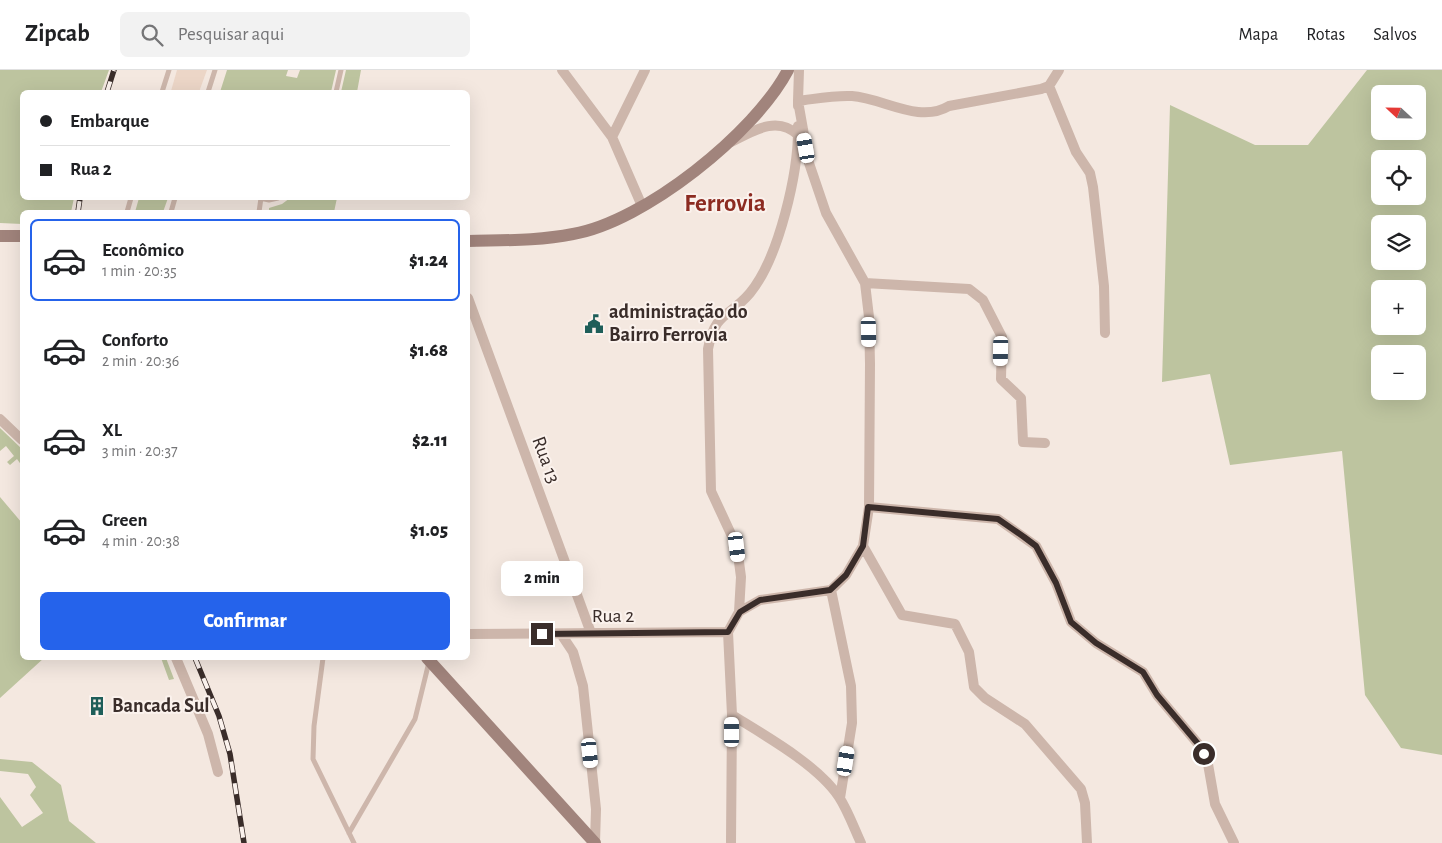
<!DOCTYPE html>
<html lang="pt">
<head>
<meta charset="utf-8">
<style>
	:root { --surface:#fff; --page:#f2f2f2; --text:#202124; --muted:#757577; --line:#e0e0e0; --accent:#2563eb }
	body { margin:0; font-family:"Alegreya Sans",sans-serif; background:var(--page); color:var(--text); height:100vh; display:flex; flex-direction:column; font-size:19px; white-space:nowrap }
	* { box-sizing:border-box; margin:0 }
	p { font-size:16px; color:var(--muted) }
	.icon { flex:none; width:28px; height:28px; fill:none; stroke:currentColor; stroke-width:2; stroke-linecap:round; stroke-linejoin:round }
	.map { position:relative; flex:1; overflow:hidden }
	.sheet { position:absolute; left:20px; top:140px; width:450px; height:450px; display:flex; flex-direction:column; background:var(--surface); border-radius:8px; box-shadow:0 5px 20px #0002 }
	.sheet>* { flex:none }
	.guide { position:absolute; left:20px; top:20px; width:450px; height:110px; border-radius:8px; box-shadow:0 5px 20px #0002; display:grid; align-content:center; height:110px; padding:0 20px; background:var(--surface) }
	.needle { width:32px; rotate:292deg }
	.fabs { position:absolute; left:1371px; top:15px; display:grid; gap:10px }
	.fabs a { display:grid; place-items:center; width:55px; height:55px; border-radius:8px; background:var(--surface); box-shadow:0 5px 20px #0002; font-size:25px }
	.end { position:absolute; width:22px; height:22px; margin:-11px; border:6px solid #3a2d2a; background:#fff; box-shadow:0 0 0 2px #fff }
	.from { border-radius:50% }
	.bubble { position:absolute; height:35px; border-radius:8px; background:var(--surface); box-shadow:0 5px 20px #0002; font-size:16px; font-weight:800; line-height:35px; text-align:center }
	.car { position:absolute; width:15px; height:30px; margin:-15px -8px; border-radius:6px; box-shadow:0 0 4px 1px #0007; background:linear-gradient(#fff 24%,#345 0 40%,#fff 0 76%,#345 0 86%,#fff 0) }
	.guide b { display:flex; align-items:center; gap:18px; height:48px; font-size:19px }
	.guide b+b { border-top:1px solid var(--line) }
	.guide i { width:12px; height:12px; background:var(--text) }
	ul { padding:9px 0 0; list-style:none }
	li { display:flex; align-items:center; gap:15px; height:82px; margin:0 10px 8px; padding:0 10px; border:2px solid transparent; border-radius:8px }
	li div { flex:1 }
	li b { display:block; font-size:19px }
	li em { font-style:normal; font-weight:800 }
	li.selected { border-color:var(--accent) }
	li>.icon { width:45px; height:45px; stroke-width:1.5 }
	.cta { display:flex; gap:10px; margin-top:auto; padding:10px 20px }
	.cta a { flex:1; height:58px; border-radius:8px; background:var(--accent); color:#fff; font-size:20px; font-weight:800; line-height:58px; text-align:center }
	header { display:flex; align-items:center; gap:30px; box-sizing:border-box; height:70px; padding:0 25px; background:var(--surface); border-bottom:1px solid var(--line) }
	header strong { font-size:24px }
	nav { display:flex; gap:28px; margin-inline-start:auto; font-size:18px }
	.search { width:350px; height:45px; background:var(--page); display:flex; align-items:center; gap:12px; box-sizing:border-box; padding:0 18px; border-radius:8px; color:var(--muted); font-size:19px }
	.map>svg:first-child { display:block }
</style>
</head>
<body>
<header>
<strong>Zipcab</strong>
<div class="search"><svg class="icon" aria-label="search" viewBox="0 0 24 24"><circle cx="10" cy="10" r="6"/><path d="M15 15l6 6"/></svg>Pesquisar aqui</div>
<nav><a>Mapa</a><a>Rotas</a><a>Salvos</a></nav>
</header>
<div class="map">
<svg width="1442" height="773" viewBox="0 0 1442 773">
	<rect width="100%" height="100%" fill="#f4e8e0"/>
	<path fill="#bdc49f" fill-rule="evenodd" d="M0,0H109L101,22H22V128H74L71,142H22V154L0,153Z
		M227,0H288L286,6L297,8L300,0H336L331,22H220Z
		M346,0H361L357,22H341Z
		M1367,0H1442V685L1401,678L1365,625L1342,381L1230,395L1210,304L1162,312L1170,35L1255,75H1308ZM1380,24H1418V61H1380ZM1380,89H1418V126H1380ZM1380,154H1418V191H1380ZM1380,219H1418V256H1380ZM1380,284H1418V321H1380Z
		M139,128H168L163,142H135Z
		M290,128H337L334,142H269V138L282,134Z
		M0,358L22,379V396L17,389L10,395L7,392L14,386L6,376L0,381Z
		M0,427L22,453V588H44L0,628Z
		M161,588H166L174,609L169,610Z
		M0,689L32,692L61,715L69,751L96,773H0V727L22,757L43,743L30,725L36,717L28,704L0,701Z"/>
	<path fill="#ecd6c7" d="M177,0H207L199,22L171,21Z"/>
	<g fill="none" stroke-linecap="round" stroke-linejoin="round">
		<path stroke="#cdb6ab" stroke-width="5" d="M162,22L169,0
			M208,22L215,0
			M336,22L341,0
			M260,128L269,130L278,128
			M127,142L131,128
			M171,142L175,128
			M259,142L261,128
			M323,588L314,656L313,689L354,773
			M349,763L415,649L429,592"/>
		<path stroke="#cdb6ab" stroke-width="10" d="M562,0L612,67L642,136
			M1049,16L1076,82L1090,103L1093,117L1104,216L1105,263
			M798,36V31C815,29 834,25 852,26C883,28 919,54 949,36L1041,19L1049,16L1059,0
			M612,67L645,0
			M731,72C753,61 777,45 798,65
			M865,213L969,219L983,230L1002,267L1001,309L1021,328L1023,372L1045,373
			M468,228L591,563
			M0,349L22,370
			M869,437L998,449L1036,476L1056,513L1071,552L1096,573L1143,602L1157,625L1199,675L1208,694L1215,734L1234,773
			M863,476L902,545L955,554L969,582L974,617L985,628L1025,654L1081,719L1085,733L1087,773
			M831,520L851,616L852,653L840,728
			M739,542L741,507L737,477L711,421L708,279C715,241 730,247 750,223C779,188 799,101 798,56
			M468,564L728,562
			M561,564L573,582L583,616L596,739L595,773
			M176,588L208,664L218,702
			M732,645C764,665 818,695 839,727C848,741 854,758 861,773
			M731,773L732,645L728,562L739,542L760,530L831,520L846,505L863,476L869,437L870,294L869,247L865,213L826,143L809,93L798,31L799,0"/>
		<path stroke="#a1847c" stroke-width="12" d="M0,166H22
			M468,171C503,170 538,171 573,164C644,152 755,63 788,0
			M427,588L595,773"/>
		<g stroke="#3a2d2a" stroke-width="5.5">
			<path id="rail" d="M107,22L114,0
				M78,142L80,128
				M195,588L219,646L230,684L244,773"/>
		</g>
		<use href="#rail" stroke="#fbf2ed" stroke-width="4" stroke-dasharray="11" stroke-linecap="butt"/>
	</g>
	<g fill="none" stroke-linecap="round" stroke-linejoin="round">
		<path stroke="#3a2d2a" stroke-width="6" d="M542,564L728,562L740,542L760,530L830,520L846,505L863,476L868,437L998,449L1024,467L1036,476L1056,513L1071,552L1096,573L1143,602L1157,625L1199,675L1204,684"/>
	</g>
	<defs>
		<g id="civic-bare" transform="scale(1.5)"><path d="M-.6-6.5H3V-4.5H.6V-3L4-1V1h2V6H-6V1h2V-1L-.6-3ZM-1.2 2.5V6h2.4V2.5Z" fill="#1e5e59" stroke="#fbf2ed" stroke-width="2.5" paint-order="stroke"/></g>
		<g id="building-bare" transform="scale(1.5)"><path d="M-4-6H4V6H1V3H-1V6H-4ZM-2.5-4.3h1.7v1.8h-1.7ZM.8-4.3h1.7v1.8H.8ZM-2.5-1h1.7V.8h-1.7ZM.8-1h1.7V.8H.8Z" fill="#1e5e59" stroke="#fbf2ed" stroke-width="2.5" paint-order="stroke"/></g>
	</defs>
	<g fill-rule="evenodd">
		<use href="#civic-bare" x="594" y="254"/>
		<use href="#building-bare" x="97" y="636"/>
	</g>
	<g text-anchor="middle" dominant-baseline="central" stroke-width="4" stroke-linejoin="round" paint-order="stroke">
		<g font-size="20" font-weight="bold" fill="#3a2d2a" stroke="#fbf2ed" text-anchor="start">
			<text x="609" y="242">administração do<tspan x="609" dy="23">Bairro Ferrovia</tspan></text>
			<text x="112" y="636">Bancada Sul</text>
		</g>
		<g font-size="20" fill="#3a2d2a" stroke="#fbf2ed">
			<text transform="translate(546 390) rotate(70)">Rua 13</text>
			<text x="613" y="546">Rua 2</text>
		</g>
		<g font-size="25" font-weight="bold" fill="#8c2b21" stroke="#fbf2ed">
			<text x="725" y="133">Ferrovia</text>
		</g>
	</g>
</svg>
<div class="fabs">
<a><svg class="needle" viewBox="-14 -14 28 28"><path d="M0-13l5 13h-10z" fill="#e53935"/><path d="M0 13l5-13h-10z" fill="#757577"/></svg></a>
<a><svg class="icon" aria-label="locate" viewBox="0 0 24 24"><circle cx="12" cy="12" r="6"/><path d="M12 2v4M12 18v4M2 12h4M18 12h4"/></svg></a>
<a><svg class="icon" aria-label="layers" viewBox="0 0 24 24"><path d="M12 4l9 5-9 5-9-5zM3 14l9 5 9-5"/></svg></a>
<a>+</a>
<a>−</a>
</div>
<i class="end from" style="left:1204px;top:684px"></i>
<i class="end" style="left:542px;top:564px"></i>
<div class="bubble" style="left:501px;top:491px;width:82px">2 min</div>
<i class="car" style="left:806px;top:78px;rotate:350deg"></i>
<i class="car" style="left:869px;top:262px;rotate:179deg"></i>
<i class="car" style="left:1001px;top:281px;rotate:181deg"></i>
<i class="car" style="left:737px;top:477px;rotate:173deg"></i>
<i class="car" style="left:732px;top:662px;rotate:0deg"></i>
<i class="car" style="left:590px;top:683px;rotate:174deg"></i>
<i class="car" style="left:846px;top:691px;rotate:9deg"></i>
<div class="guide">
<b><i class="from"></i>Embarque</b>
<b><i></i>Rua 2</b>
</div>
<section class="sheet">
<ul>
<li class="selected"><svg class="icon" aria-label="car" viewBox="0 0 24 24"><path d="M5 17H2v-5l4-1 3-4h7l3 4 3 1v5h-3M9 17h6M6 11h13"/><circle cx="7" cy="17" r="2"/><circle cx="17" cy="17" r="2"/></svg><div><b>Econômico</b><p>1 min · 20:35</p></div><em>$1.24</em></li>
<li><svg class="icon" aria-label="car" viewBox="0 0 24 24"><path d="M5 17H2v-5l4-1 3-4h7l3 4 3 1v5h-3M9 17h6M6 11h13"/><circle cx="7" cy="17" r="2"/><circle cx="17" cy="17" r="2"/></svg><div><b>Conforto</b><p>2 min · 20:36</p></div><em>$1.68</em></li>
<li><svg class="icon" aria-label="car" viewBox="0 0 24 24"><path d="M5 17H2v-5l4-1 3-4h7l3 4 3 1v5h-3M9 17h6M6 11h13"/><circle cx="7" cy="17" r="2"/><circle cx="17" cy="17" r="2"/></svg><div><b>XL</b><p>3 min · 20:37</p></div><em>$2.11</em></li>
<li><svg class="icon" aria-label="car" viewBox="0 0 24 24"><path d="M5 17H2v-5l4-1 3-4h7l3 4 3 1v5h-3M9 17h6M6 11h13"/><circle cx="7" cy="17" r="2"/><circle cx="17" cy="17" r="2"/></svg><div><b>Green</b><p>4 min · 20:38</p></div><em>$1.05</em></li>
</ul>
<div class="cta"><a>Confirmar</a></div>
</section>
</div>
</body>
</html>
